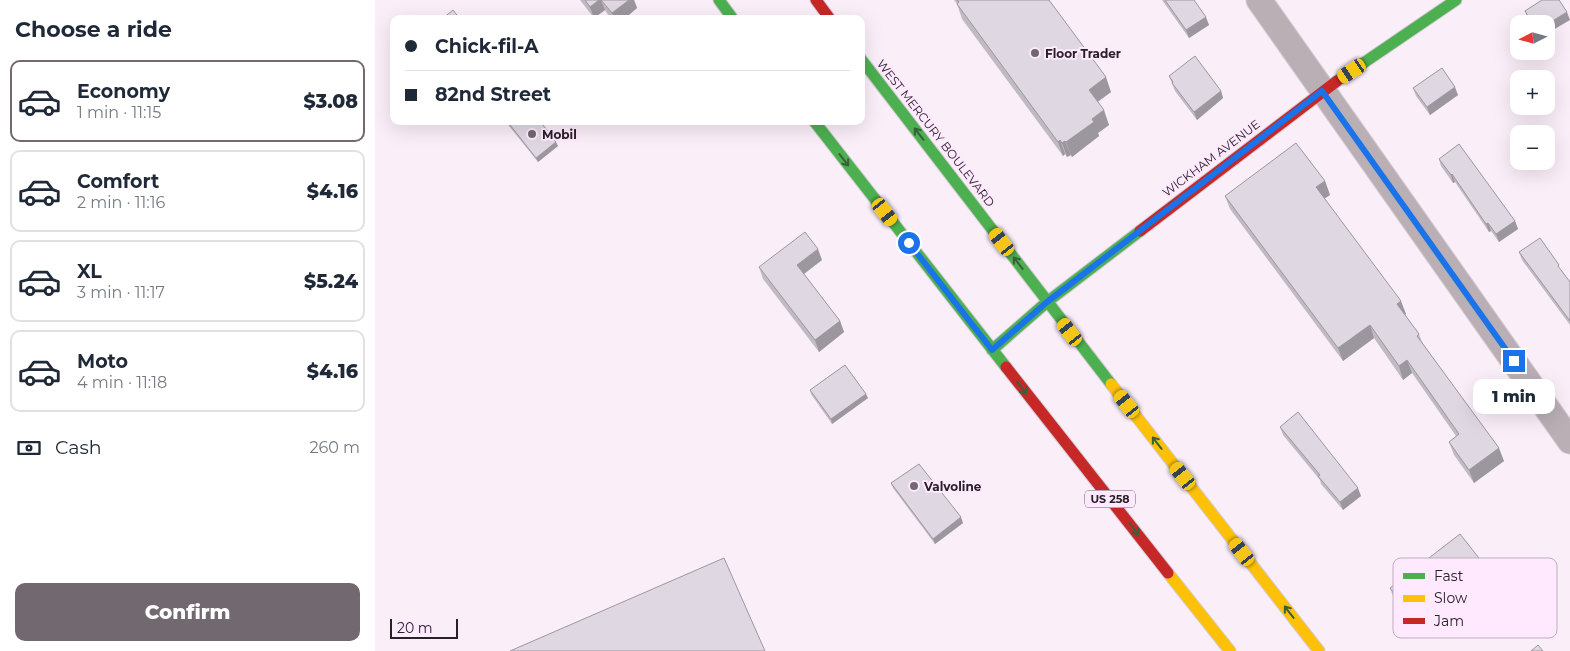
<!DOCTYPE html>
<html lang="en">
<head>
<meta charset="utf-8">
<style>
	:root { --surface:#fff; --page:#f6f6f7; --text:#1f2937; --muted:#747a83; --line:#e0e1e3; --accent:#716870 }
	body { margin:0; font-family:Montserrat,sans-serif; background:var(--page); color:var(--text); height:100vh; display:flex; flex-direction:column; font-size:19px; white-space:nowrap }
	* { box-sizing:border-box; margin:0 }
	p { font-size:16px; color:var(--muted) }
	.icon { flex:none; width:28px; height:28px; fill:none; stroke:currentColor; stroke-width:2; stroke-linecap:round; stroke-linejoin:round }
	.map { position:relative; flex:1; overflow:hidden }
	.sheet { display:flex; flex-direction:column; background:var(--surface); width:375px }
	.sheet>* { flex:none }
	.guide { position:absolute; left:15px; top:15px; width:475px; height:110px; border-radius:10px; box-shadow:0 5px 20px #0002; display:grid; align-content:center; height:110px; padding:0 15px; background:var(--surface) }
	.needle { width:32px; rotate:264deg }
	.tools { position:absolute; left:1135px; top:15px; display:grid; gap:10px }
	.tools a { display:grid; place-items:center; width:45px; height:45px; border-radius:10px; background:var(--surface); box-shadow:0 5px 20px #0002; font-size:25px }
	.scale { position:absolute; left:15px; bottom:12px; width:68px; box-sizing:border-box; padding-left:5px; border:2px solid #272027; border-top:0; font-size:14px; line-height:18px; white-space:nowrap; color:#272027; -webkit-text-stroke:4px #ffe9fe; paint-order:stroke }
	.end { position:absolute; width:22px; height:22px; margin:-11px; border:6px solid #1a73e8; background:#fff; box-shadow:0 0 0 2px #fff }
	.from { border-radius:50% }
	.bubble { position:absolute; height:35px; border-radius:10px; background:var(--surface); box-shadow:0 5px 20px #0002; font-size:16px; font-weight:800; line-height:35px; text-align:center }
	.car { position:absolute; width:15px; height:30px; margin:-15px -8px; border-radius:6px; box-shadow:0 0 4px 1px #0007; background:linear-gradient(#f5c518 24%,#345 0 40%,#f5c518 0 76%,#345 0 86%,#f5c518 0) }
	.guide b { display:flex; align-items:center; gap:18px; height:48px; font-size:19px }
	.guide b+b { border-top:1px solid var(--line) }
	.guide i { width:12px; height:12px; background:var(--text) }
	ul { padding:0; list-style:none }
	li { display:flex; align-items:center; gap:15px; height:82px; margin:0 10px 8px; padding:0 5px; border:2px solid var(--line); border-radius:10px }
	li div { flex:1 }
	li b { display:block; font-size:19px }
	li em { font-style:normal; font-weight:800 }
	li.current { border-color:var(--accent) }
	li>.icon { width:45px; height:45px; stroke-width:1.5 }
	h2 { padding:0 15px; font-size:22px; line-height:60px }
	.pay { display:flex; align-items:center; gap:12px; height:55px; padding:0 15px; font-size:19px }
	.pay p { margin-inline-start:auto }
	.primary-button { display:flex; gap:10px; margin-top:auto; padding:10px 15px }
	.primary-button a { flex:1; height:58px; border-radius:10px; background:var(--accent); color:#fff; font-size:20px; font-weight:800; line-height:58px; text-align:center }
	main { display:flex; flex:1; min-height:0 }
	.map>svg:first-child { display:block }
</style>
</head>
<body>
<main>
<section class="sheet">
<h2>Choose a ride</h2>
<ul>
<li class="current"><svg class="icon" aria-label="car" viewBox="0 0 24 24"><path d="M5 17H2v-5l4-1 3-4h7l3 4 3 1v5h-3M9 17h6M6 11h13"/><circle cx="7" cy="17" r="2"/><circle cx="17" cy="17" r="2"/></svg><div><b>Economy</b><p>1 min · 11:15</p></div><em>$3.08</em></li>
<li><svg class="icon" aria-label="car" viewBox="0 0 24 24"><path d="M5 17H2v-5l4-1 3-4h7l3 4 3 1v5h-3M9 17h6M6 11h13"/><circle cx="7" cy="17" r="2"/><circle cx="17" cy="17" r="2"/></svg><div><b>Comfort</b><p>2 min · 11:16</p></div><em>$4.16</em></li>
<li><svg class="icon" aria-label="car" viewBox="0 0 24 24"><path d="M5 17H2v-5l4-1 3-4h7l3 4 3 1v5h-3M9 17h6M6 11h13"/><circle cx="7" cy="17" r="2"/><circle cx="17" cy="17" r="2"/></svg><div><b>XL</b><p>3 min · 11:17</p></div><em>$5.24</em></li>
<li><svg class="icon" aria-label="car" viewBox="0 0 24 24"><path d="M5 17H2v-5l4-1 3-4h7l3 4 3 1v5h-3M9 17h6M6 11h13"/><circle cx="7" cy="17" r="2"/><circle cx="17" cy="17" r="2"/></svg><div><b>Moto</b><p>4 min · 11:18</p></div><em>$4.16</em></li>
</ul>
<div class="pay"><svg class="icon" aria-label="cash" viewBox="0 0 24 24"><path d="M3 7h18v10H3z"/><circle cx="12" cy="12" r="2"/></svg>Cash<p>260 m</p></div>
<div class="primary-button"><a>Confirm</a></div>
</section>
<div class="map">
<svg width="1195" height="651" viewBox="0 0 1195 651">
	<rect width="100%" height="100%" fill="#faeef9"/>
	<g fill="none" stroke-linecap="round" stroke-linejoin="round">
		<g stroke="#d3cad2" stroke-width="27">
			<path id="street" d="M884,0L1195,441"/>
		</g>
		<g stroke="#d3cad2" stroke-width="13">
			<path id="fast" d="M344,0L358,19
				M486,59L736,384
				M962,81L1081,0
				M439,121L631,367
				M617,350L672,302L765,231"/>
		</g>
		<g stroke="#d3cad2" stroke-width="13">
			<path id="slow" d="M736,384L944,651
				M793,573L855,651"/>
		</g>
		<g stroke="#d3cad2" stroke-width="13">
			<path id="jam" d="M441,0L455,19
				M765,231L962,81
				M631,367L793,573"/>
		</g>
		<use href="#street" stroke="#b9afb4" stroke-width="25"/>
		<use href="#fast" stroke="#4caf50" stroke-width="11"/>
		<use href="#slow" stroke="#ffc107" stroke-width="11"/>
		<use href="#jam" stroke="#c62828" stroke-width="11"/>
	</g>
	<path fill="#c0bac3" d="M205,0H259L262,8L249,19H236L230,10L219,18Z
		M579,0H674L736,92L723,102L734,125L723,133L724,136L697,157L696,155L692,157L690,154L688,156L587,19L582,4Z
		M787,0H819L834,25L814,38Z
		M1150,11L1195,20L1171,24H1156L1153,19Z
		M794,76L846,91L848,98L822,120L800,91Z
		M1038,88L1083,95L1055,115L1041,96Z
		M130,121H165L183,146L163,162Z
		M1064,159L1140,221L1143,229L1124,242L1116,231L1114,232L1080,182L1078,183L1066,166Z
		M950,181L955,195L949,198L1031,314L1030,315L1044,334L1047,342L1129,461L1099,483L1079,455L1074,442L1081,436L1037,373L1028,380L999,338L968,361L855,209L850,196Z
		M1144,252L1186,270L1195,282V325L1147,260Z
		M447,260L429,274L465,321L469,332L444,352L388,279L384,267Z
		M435,390L493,398L457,424L436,394Z
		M905,427L986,496L968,510L946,484L945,480L908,435Z
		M516,483L588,523L560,544L518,488Z
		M1115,579L1044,633L1019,599L1015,588Z"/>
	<path fill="#9c979f" d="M224,0H226L230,10L219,18L215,7Z
		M254,0H259L262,8L249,19H239L237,13Z
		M1192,12L1195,20L1171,34V25Z
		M831,17L834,25L814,38L811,30Z
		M731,77L736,92L719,104L714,90Z
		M1080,87L1083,95L1055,115L1052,107Z
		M846,91L848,98L822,120L819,112Z
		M729,110L734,125L723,133L724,136L697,157L691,142L717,119Z
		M685,140L690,154L688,156L683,142Z
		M690,141L696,155L692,157L687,143Z
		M181,142L183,146L163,162L161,158Z
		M1077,174L1080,182L1078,183L1076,175Z
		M950,181L955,195L946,201L941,187Z
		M1140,221L1143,229L1124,242L1121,234Z
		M1113,223L1116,231L1114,232L1111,224Z
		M443,249L447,260L426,276L422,265Z
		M1026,301L1031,314L1027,317L1022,304Z
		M465,321L469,332L444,352L440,340Z
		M995,325L999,338L968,361L963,348Z
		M1032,360L1037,373L1028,380L1024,366Z
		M491,394L493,398L457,424L456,419Z
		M1124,448L1129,461L1099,483L1094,470Z
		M983,488L986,496L968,510L965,502Z
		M586,517L588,523L560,544L558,539Z
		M1111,567L1115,579L1044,633L1040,621Z"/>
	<path fill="#dfd8e3" stroke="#9c979f" d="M210,0H224L215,7Z
		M226,0H254L237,13Z
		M582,0H674L731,77L714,90L729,110L717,119L719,122L691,142L690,141L687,143L685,140L683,142L582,4L584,2Z
		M790,0H819L831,17L811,30Z
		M1167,0H1184L1192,12L1171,25V24H1158L1150,11Z
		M78,10L85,19H67Z
		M820,56L846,91L819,112L797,83L798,82L794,76Z
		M1067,68L1080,87L1052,107L1038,88Z
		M132,121H165L181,142L161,158Z
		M921,143L950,181L941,187L1026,301L1022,304L1044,334L1042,336L1124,448L1094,470L1074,442L1084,434L1032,360L1024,366L995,325L963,348L850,196Z
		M1084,144L1140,221L1121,234L1113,223L1111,224L1077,174L1076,175L1064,159Z
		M430,232L443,249L422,265L465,321L440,340L384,267Z
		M1165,238L1184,265L1183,266L1195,282V321L1144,252Z
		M470,365L491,394L456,419L435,390Z
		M923,412L983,488L965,502L943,476L945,475L905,427Z
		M544,464L586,517L558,539L516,483Z
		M1085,534L1111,567L1040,621L1015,588Z
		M349,558L390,651H135Z
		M1163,645L1168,651H1156Z"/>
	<defs><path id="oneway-shaft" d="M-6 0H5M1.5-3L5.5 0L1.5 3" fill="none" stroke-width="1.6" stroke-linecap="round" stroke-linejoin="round" transform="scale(1.25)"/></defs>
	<g stroke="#386039">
		<use href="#oneway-shaft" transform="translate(544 134) rotate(-128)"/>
		<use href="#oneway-shaft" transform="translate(469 160) rotate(52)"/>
		<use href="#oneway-shaft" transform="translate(643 263) rotate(-128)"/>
		<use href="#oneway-shaft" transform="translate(647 388) rotate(52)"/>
		<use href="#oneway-shaft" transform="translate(782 443) rotate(-128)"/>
		<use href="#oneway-shaft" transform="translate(759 529) rotate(52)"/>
		<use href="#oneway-shaft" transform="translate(914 612) rotate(-128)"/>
	</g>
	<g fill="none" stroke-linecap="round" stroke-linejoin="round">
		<path stroke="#1a73e8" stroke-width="6" d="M534,243L617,350L672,302L947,91L1139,361"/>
	</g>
	<g fill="#716870" stroke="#ffe9fe" stroke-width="2">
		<circle cx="660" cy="53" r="5"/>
		<circle cx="157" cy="134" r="5"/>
		<circle cx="539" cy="486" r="5"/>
	</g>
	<g text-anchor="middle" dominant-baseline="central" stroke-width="4" stroke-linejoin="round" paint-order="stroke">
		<rect fill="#ffe9fe" stroke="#685c68" stroke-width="1" x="710" y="490.5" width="50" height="17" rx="4"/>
		<g font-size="11" font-weight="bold" fill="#272027">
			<text x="735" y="499">US 258</text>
		</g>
		<g font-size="12" font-weight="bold" fill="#272027" stroke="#ffe9fe" text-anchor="start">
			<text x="670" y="53">Floor Trader</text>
			<text x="167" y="134">Mobil</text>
			<text x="549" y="486">Valvoline</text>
		</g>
		<g font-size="12" fill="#272027" stroke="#ffe9fe">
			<text transform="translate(561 133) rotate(52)">WEST MERCURY BOULEVARD</text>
			<text transform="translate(836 158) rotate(-37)">WICKHAM AVENUE</text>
		</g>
	</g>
	<rect x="1018" y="558" width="164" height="80" rx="8" fill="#ffe9fe" stroke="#beadbe" stroke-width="1"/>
	<rect x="1028" y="573" width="22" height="6" fill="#4caf50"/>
	<rect x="1028" y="595" width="22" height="7" fill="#ffc107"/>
	<rect x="1028" y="618" width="22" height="6" fill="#c62828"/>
	<g font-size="14" fill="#272027">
		<text x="1059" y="581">Fast</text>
		<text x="1059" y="603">Slow</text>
		<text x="1059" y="626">Jam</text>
	</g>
</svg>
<div class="tools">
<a><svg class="needle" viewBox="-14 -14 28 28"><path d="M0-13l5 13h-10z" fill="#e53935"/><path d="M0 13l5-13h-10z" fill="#747a83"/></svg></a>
<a>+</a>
<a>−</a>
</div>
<div class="scale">20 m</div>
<i class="end from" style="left:534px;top:243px"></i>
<i class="end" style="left:1139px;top:361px"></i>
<div class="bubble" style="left:1098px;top:379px;width:82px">1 min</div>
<i class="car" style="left:977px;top:71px;rotate:236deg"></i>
<i class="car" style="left:510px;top:212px;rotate:142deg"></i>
<i class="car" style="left:627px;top:242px;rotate:322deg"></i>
<i class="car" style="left:695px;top:332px;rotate:323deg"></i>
<i class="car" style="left:752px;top:404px;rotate:322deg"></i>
<i class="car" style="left:808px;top:476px;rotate:322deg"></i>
<i class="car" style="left:867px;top:552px;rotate:322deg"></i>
<div class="guide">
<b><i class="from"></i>Chick-fil-A</b>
<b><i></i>82nd Street</b>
</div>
</div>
</main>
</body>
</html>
